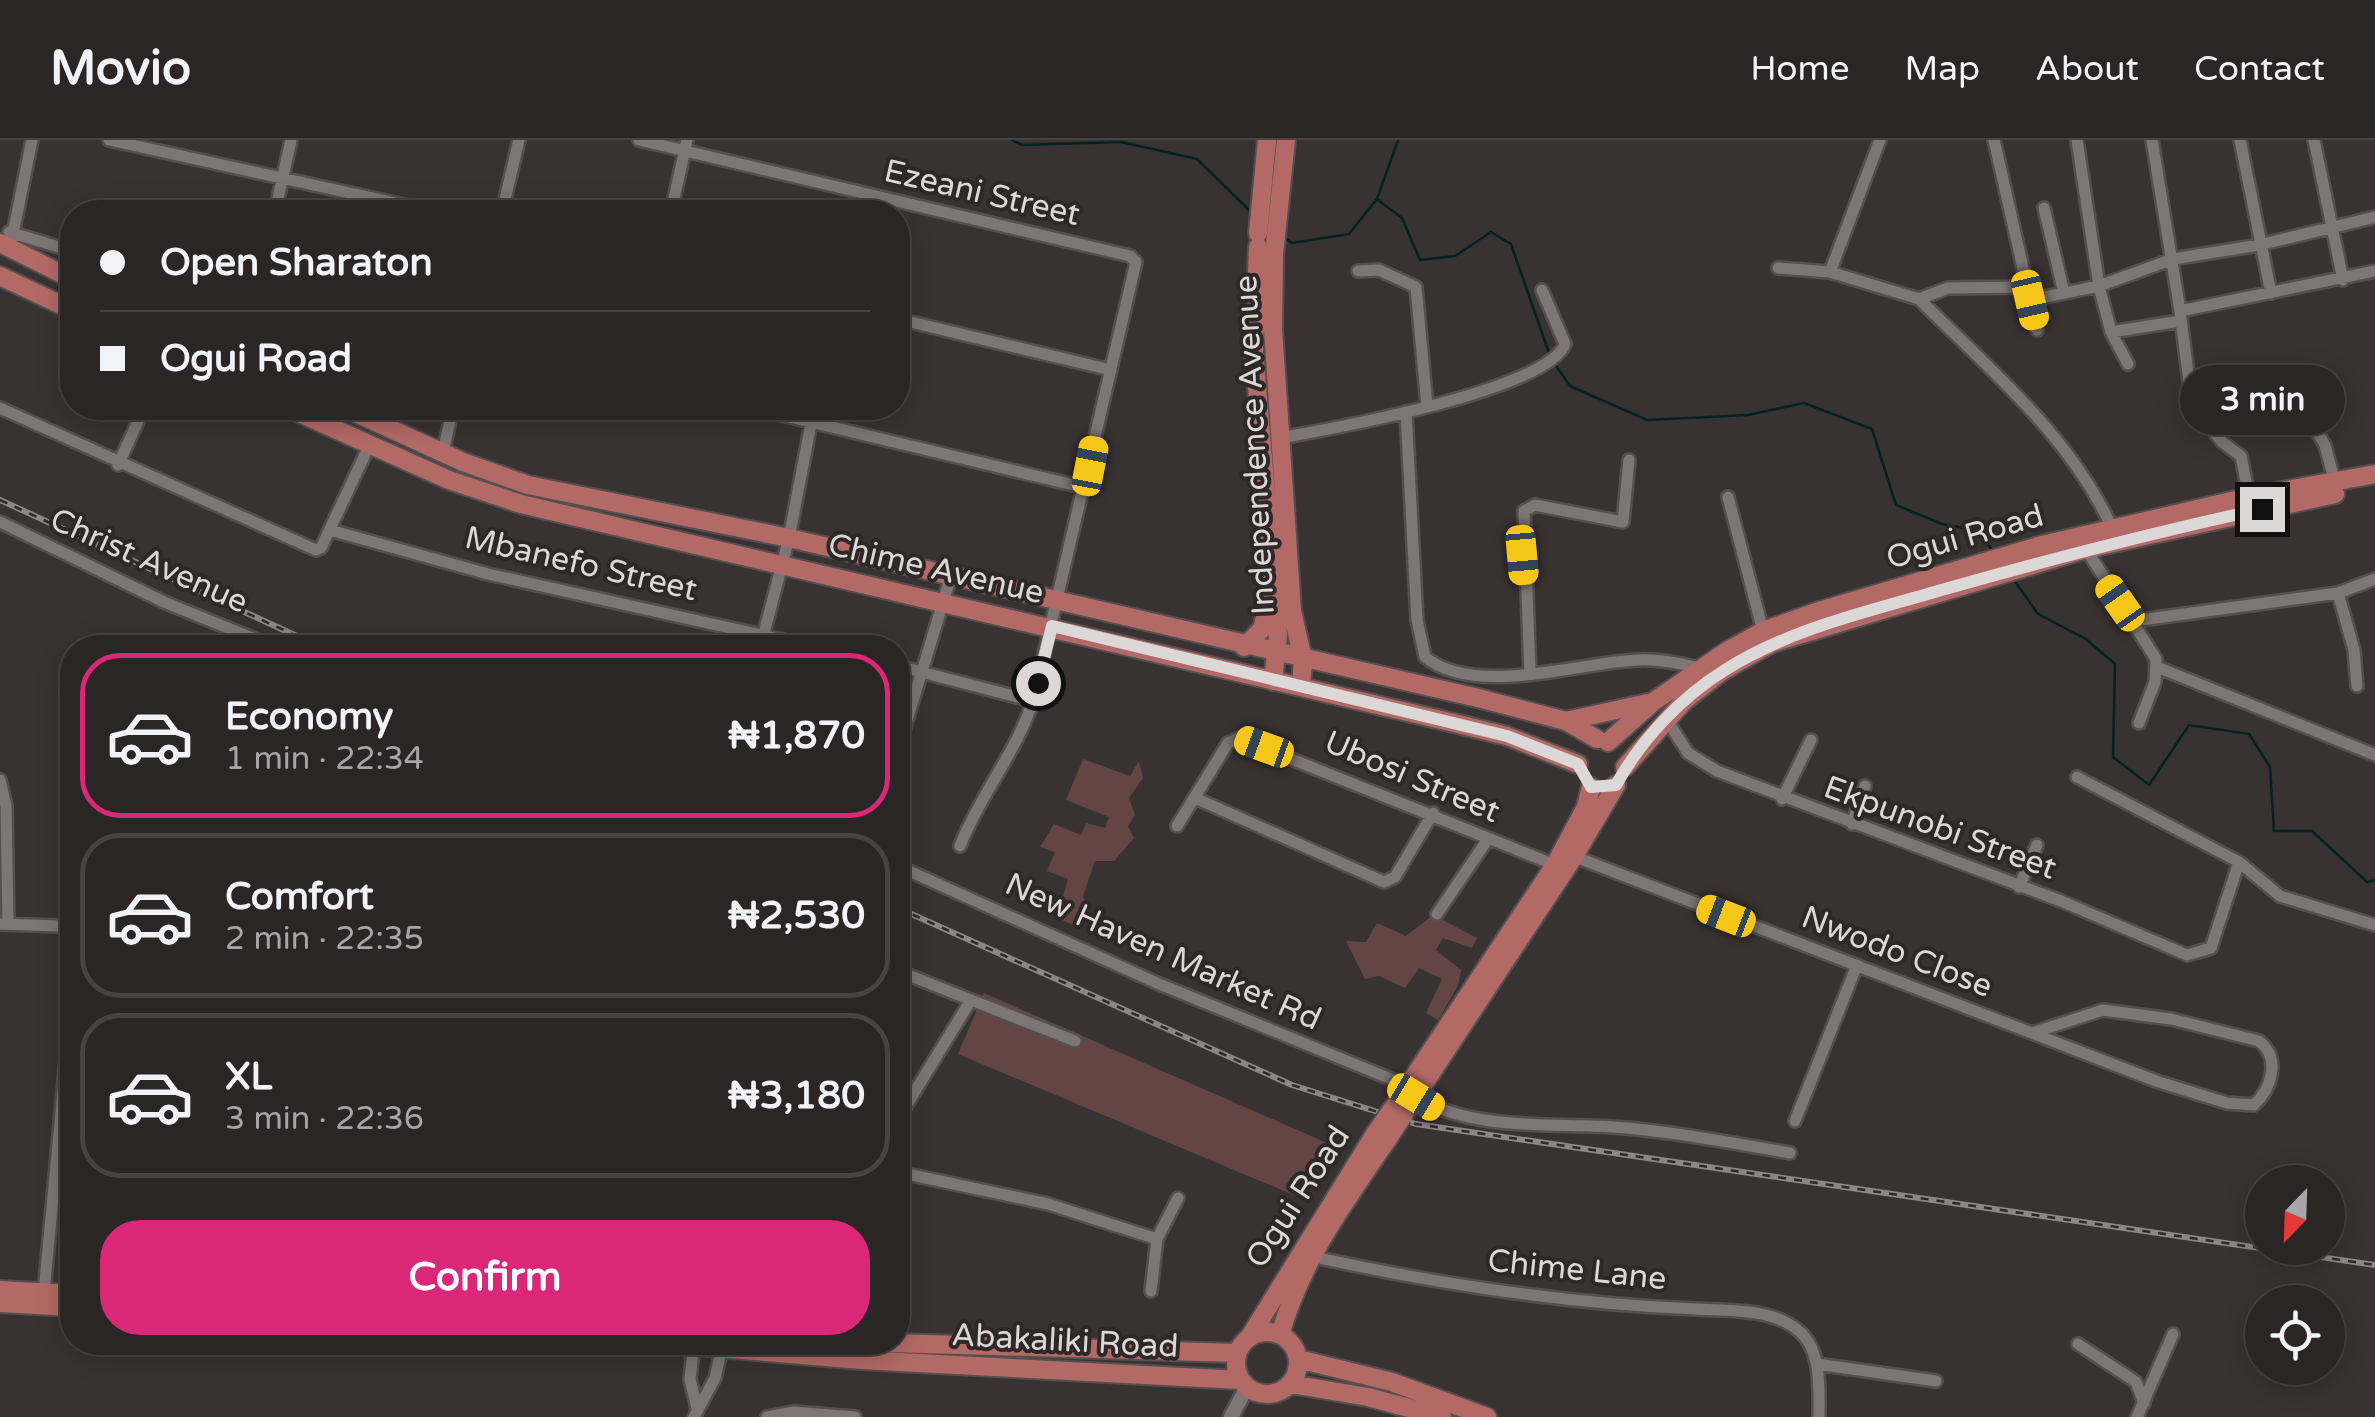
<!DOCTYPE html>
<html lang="en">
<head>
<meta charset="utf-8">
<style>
	:root { --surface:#2b2626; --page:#332e2e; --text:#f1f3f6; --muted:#a6a5a7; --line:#474343; --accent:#db2777 }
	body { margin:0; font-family:"Varela Round",sans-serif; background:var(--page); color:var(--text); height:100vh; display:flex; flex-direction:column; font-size:38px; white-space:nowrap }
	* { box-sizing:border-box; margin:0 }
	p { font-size:32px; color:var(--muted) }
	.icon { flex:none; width:55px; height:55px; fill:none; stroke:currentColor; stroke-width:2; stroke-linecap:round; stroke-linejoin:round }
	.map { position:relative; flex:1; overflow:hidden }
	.sheet { position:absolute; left:60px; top:495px; width:850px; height:720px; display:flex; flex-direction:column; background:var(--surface); border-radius:40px; box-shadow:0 5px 25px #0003,0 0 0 2px var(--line) }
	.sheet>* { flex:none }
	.banner { position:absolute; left:60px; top:60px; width:850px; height:220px; border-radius:40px; box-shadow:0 5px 25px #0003,0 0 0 2px var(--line); display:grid; align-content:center; height:220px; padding:0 40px; background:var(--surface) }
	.needle { width:65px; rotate:203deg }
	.tools { position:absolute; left:2245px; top:1025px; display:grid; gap:20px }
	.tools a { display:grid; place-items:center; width:100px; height:100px; border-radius:50%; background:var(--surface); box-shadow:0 5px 25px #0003,0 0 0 2px var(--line); font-size:50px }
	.end { position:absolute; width:45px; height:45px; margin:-22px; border:12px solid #ddd8d8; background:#111; box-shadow:0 0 0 5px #111 }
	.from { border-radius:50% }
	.bubble { position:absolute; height:70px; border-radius:35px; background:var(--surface); box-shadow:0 5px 25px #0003,0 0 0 2px var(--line); font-size:32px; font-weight:700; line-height:70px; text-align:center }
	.car { position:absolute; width:30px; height:60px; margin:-30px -15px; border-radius:12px; box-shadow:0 0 8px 2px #0007; background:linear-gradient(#f5c518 24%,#345 0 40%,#f5c518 0 76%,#345 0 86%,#f5c518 0) }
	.banner b { display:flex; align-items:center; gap:35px; height:95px; font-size:38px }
	.banner b+b { border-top:2px solid var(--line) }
	.banner i { width:25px; height:25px; background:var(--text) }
	ul { padding:18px 0 0; list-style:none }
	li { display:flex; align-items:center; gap:30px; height:165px; margin:0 20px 15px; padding:0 20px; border:5px solid var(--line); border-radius:40px }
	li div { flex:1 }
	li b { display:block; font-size:38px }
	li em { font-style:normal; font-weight:700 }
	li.active { border-color:var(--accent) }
	li>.icon { width:90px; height:90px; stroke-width:1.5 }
	.action { display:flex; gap:20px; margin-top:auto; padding:20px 40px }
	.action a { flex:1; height:115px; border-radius:40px; background:var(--accent); color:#fff; font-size:40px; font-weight:700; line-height:115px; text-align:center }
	header { display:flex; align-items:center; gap:60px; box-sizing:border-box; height:140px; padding:0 50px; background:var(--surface); border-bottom:2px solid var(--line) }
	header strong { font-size:48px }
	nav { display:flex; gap:55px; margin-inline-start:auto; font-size:35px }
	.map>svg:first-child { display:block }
</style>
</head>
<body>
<header>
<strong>Movio</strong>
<nav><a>Home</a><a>Map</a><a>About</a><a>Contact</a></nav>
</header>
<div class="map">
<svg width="2375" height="1277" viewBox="0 0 2375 1277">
	<rect width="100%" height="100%" fill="#393232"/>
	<path fill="#634644" d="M1083,619L1130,636L1139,621L1143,638L1129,658L1135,675L1128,686L1134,698L1114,721H1095L1083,756L1089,771L1076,786L1057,778L1068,739L1047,731L1055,712L1040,707L1054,684L1081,695L1086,683L1105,688L1109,677L1066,660Z
		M1433,775L1477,798L1472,808L1443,798L1436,810L1461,830L1458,846L1438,880L1426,873L1442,839L1419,828L1405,848L1379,836L1365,839L1346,801L1366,802L1377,783L1406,796Z
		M984,853L1327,1003L1296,1056L958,914Z"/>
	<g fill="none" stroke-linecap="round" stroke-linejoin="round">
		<path stroke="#022220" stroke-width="2.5" d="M1012,0L1022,5L1121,2L1197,19L1251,72
			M1377,59L1402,78L1420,120L1455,116L1491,92L1511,104L1550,216
			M1285,98L1292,103L1349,94L1377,59L1398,0
			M1554,223L1570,246L1647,280L1748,275L1804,263L1872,289L1896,365L1942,384L1979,391L1994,413
			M2014,440L2038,474L2086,499L2115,524L2113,617L2149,645L2189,585L2249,594L2270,627L2274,691H2312L2367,742L2375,740"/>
		<g stroke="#554f4f" stroke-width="16">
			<path id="minor" d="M109,0L436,72
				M639,0L1130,116L1136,122L1033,561L898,526
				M1994,0L2037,190
				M2077,0L2099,146L2111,192
				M2152,0L2180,171L2375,131
				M2240,0L2271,153
				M2314,0L2343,140
				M2044,68L2064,153
				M275,72L291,0
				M502,72L519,0
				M671,72L687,0
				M862,72L866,55
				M9,92L72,111
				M10,108L32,0
				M1778,128L1830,132L1919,159L1948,148L2029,147
				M1358,131L1379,130L1416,147L1427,266
				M1830,132L1880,0
				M1919,159C1990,230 2070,295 2112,388
				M2030,160L2099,146L2173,119L2259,105L2375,77
				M2180,171L2192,265L2222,302L2241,316L2249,357
				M898,179L1111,230
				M2128,224L2111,192L2180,181
				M0,268L316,410L321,408L370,304
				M752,268L1086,348
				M1406,272L1417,480L1425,517C1476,558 1580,522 1638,520C1659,519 1679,523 1699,528
				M2313,285L2325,305L2335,343
				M1280,298C1331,289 1548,250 1565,204L1542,150
				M443,312L453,268
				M118,325L144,268
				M1728,357L1763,491
				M0,382L164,462L277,508
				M330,390L488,434L820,508
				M2086,409L2156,519L2155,542L2139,583
				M2338,453L2354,510L2357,546
				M2133,481L2338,453L2375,439
				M764,493L789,398L814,268
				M2157,527L2375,615
				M1530,534L1524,371L1535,365L1623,382L1629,320
				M1667,580L1688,613L1717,631L2061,761L2187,815L2211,808L2239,722
				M898,610L951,436
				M2077,637L2239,722L2280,756L2375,785
				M0,640L6,666L8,784
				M1195,658L1384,742L1395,737L1433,673
				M1782,659L1811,600
				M1852,684L1865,646
				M1177,686L1228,603L1239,598L1555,725
				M960,706C980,655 1016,613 1033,561
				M1568,714L2156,941L2227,963L2254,965C2272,948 2281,918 2259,901L2171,879L2103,870L2032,893
				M898,726L1157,843L1408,946
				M2019,747L2037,705
				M1437,774L1488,699
				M0,784L60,786L72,794
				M911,836L971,860
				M1416,957C1474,991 1548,983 1613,987C1672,991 1732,1003 1790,1013
				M898,979L971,860L1075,901
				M1795,981L1857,825
				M898,1025L907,1034L1048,1064L1157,1099
				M1310,1116C1437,1144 1566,1164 1696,1169C1728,1171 1773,1168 1799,1191C1822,1210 1819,1250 1819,1277
				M1151,1151L1157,1099L1178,1058
				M44,1152L72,857
				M694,1203L690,1239L697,1268
				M2078,1204L2136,1242L2144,1263
				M1817,1224L1936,1241
				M694,1277L715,1238L723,1203
				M767,1277L794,1272L855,1277
				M2137,1277L2173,1194"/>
		</g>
		<g stroke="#554f4f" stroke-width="19">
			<path id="tertiary" d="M1231,1277L1247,1247"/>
		</g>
		<g stroke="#554f4f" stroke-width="22">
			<path id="primary" d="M1286,0L1274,114L1273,189L1292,471L1303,519L1301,547
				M1258,93L1267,0
				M0,103L72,139
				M1258,107L1254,212L1278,495L1273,541
				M0,136L72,170
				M288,268L449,340L521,364L1454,583L1507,596L1578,624
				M345,268L463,322L528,345L789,398L1478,558L1566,581L1597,599
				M1244,507L1262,489L1270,460
				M1566,581L1648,563
				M1608,602L1653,562L1727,511L1763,491L1816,472L2042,405L2249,357L2375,334
				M1625,627L1684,561L1721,532L1772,503L2086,409L2335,354
				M1391,971L1555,725L1586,667L1591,647
				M1402,977L1573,718L1616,645
				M0,1150L72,1154
				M0,1163L72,1167
				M1236 1223a31 31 0 1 1 62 0a31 31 0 1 1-62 0Z
				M1280,1195C1301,1121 1344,1063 1387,1000
				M1249,1198L1375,994
				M647,1202L862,1220L1240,1240
				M857,1202L1237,1213
				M1298,1219L1392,1242L1487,1277
				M1291,1244L1368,1257L1442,1277"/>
		</g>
		<use href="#minor" stroke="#7e7676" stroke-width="11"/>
		<use href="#tertiary" stroke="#7e7676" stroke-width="14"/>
		<use href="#primary" stroke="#b36a67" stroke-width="18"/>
		<g stroke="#8c8686" stroke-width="6">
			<path id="rail" d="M0,360L323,508
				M898,768L1292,945L1416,984L2375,1125"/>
		</g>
		<use href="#rail" stroke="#2f2828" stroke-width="2.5" stroke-dasharray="8" stroke-linecap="butt"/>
		<g stroke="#554f4f" stroke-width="22" stroke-linecap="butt">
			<path id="primary-bridge" d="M1375,994L1391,971
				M1387,1000L1402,977"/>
		</g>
		<use href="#primary-bridge" stroke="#b36a67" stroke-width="18"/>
	</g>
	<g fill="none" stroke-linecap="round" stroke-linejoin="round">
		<path stroke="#ddd8d8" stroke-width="12" d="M1038,543L1052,486L1507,596L1578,624L1591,647L1616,645C1641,600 1681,557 1725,530C1791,488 1871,471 1945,449C2051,419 2156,392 2262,369"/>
	</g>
	<g text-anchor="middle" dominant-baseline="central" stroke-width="8" stroke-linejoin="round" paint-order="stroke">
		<g font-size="32" fill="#ddd8d8" stroke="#2f2828">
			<text transform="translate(982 53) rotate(13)">Ezeani Street</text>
			<text transform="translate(1255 305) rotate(-93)">Independence Avenue</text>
			<text transform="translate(1965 397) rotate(-16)">Ogui Road</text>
			<text transform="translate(149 421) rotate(24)">Christ Avenue</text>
			<text transform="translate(581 424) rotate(13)">Mbanefo Street</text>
			<text transform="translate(936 429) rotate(13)">Chime Avenue</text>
			<text transform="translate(1412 637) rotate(23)">Ubosi Street</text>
			<text transform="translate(1940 688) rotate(20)">Ekpunobi Street</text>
			<text transform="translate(1163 812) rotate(24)">New Haven Market Rd</text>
			<text transform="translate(1897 812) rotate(21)">Nwodo Close</text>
			<text transform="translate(1298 1057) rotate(-57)">Ogui Road</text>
			<text transform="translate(1577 1130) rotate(6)">Chime Lane</text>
			<text transform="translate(1065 1201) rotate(3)">Abakaliki Road</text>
		</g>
	</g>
</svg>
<div class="tools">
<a><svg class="needle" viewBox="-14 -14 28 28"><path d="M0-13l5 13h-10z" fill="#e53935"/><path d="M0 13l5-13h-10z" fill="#a6a5a7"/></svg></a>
<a><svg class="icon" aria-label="locate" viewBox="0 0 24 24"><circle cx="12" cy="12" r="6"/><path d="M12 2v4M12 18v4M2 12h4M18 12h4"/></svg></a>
</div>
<i class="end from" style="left:1038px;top:543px"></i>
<i class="end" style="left:2262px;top:369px"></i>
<div class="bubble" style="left:2180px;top:225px;width:165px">3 min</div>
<i class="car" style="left:2030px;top:160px;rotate:167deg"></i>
<i class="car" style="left:1090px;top:326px;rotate:11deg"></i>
<i class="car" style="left:1522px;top:415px;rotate:175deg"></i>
<i class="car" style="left:2120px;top:463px;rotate:325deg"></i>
<i class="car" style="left:1264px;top:607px;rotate:290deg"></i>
<i class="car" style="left:1726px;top:776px;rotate:291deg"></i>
<i class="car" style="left:1416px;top:957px;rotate:121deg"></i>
<div class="banner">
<b><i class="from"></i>Open Sharaton</b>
<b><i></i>Ogui Road</b>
</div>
<section class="sheet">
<ul>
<li class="active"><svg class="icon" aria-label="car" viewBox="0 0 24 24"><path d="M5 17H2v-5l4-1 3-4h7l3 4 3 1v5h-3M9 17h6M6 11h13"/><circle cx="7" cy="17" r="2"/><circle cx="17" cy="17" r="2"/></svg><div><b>Economy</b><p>1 min · 22:34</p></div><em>₦1,870</em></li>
<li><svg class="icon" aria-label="car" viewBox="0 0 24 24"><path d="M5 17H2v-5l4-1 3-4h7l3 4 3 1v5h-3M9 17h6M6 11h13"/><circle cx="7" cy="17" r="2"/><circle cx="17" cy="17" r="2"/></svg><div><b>Comfort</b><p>2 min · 22:35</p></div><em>₦2,530</em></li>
<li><svg class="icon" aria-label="car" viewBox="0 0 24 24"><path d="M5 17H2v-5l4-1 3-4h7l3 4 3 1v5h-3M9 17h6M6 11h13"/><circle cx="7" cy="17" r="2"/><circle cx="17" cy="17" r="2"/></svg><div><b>XL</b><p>3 min · 22:36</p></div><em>₦3,180</em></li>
</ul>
<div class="action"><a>Confirm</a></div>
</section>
</div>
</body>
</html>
